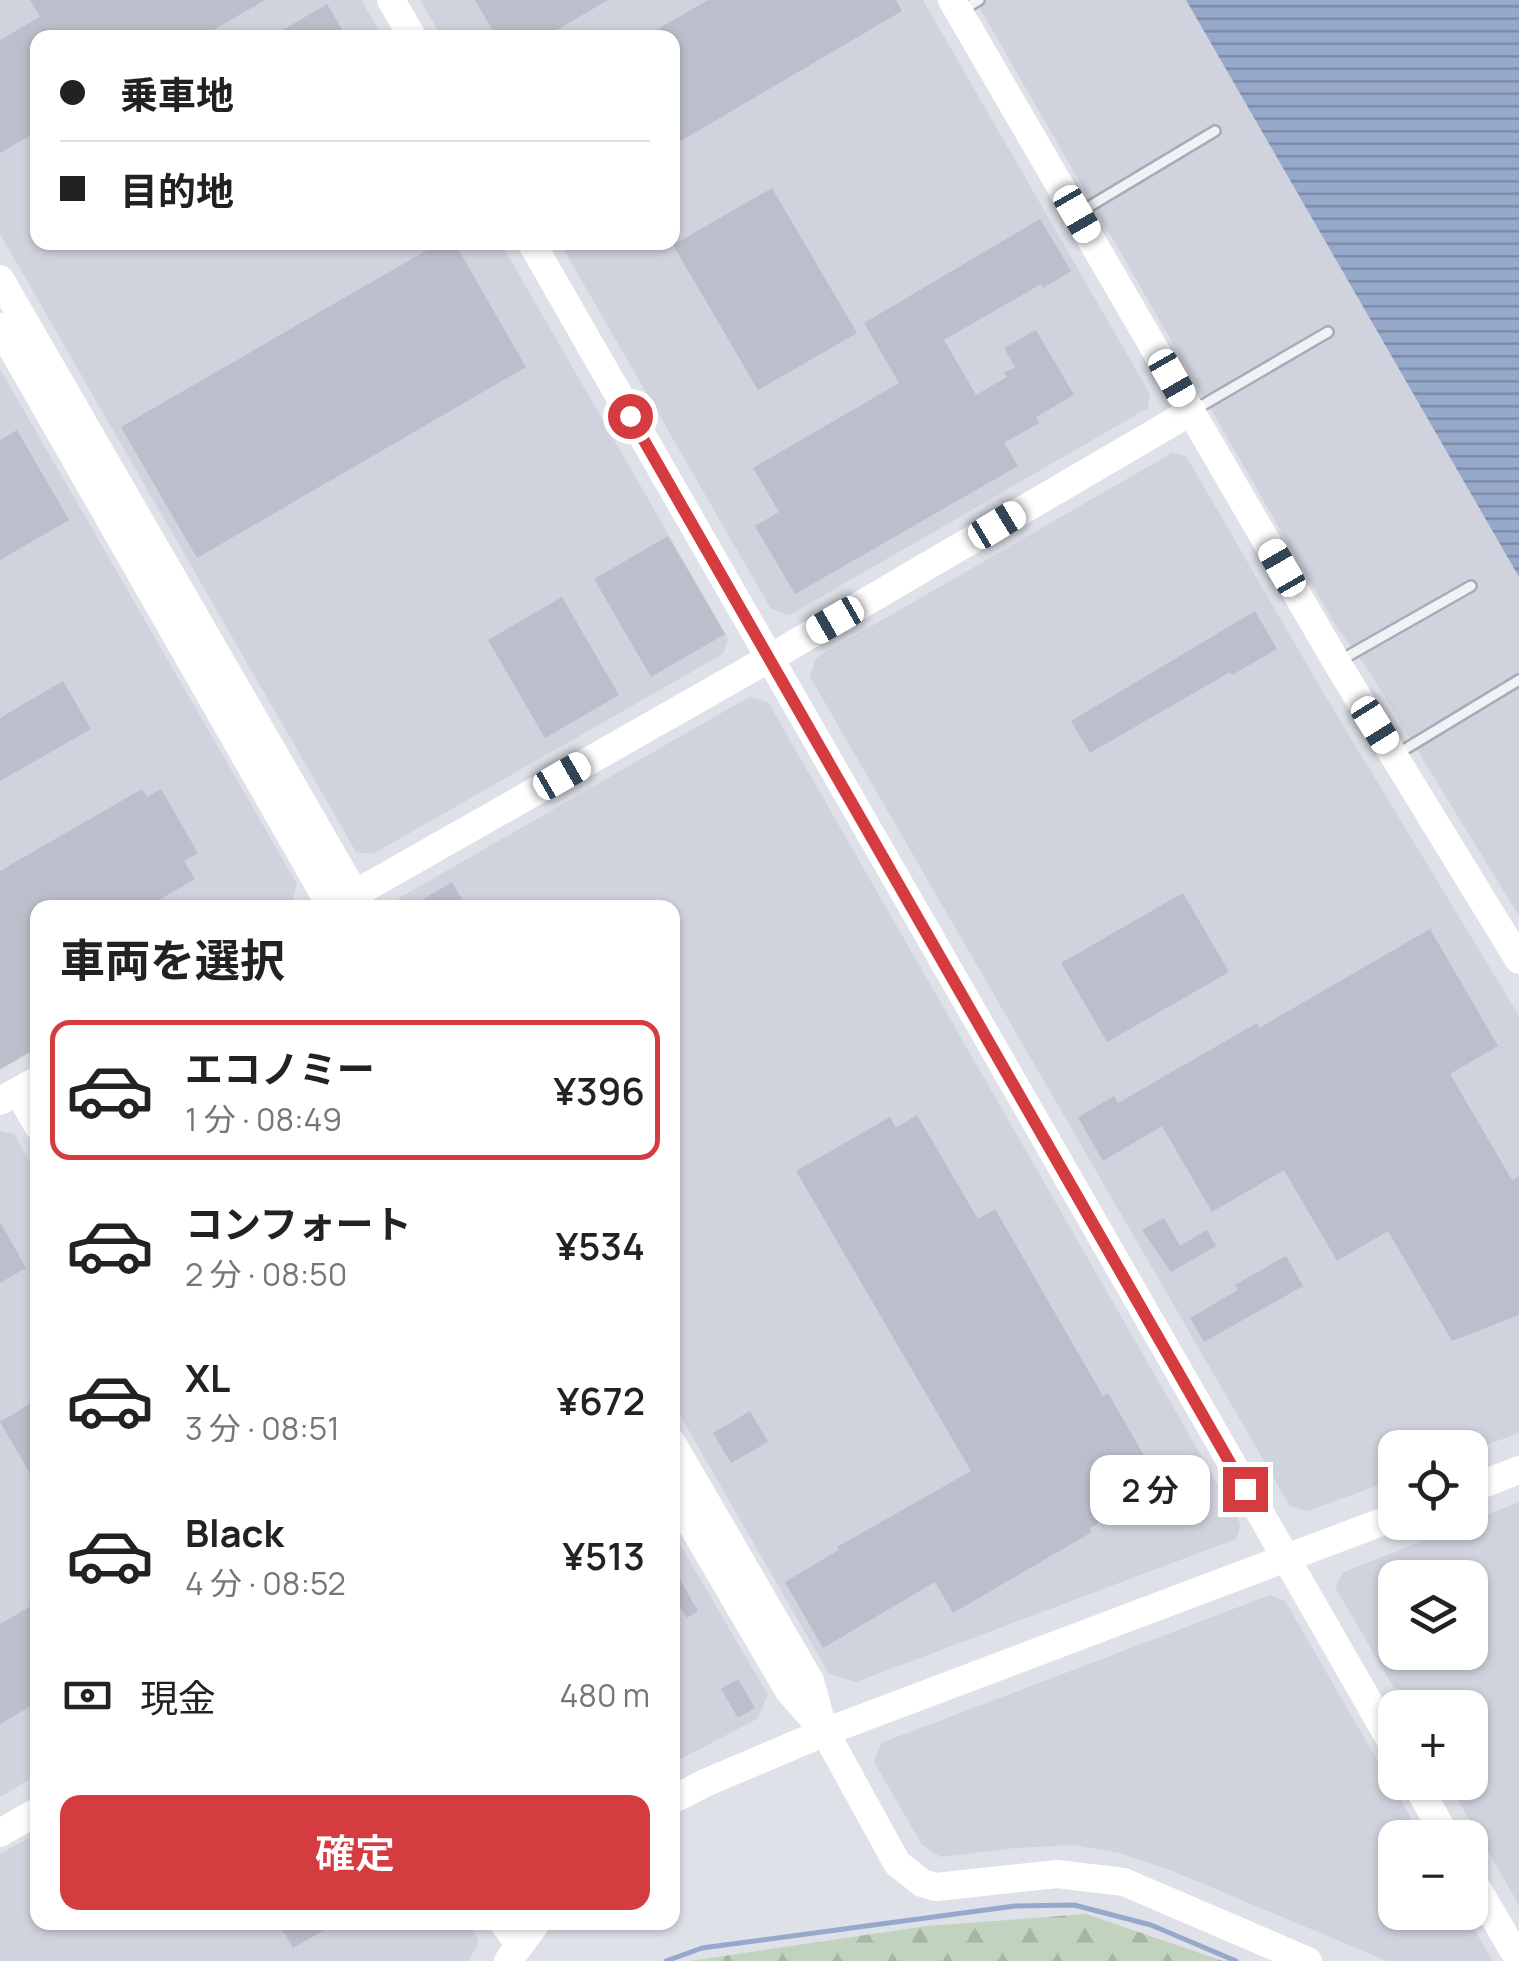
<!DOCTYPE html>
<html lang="ja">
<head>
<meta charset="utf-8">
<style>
	:root { --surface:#fff; --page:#f6f6f6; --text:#222; --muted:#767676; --line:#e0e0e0; --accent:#d43c40 }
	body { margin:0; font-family:Manrope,"Noto Sans JP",sans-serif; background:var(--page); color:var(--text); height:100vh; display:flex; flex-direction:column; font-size:38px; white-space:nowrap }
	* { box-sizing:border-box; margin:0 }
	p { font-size:32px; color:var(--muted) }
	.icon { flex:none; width:55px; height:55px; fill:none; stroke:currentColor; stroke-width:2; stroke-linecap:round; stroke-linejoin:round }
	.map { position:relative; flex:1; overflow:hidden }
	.drawer { position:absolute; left:30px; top:900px; width:650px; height:1030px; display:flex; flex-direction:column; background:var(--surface); border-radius:20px; box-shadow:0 2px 8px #0004 }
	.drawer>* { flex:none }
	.top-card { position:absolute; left:30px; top:30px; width:650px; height:220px; border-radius:20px; box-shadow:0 2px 8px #0004; display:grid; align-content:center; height:220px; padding:0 30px; background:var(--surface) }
	.buttons { position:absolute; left:1378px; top:1430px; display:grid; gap:20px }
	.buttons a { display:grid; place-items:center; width:110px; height:110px; border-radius:20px; background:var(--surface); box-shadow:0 2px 8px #0004; font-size:50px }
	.end { position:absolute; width:45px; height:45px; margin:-22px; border:12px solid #d43c40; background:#fff; box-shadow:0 0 0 5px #fff }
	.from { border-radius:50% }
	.bubble { position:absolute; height:70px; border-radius:20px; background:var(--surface); box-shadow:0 2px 8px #0004; font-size:32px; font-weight:600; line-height:70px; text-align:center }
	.car { position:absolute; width:30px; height:60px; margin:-30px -15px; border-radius:12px; box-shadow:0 0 8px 2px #0007; background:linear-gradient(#fff 24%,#345 0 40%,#fff 0 76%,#345 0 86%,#fff 0) }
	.top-card b { display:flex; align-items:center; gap:35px; height:95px; font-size:38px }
	.top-card b+b { border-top:2px solid var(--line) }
	.top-card i { width:25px; height:25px; background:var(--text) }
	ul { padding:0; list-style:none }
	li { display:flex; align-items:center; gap:30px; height:140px; margin:0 20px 15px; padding:0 10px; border:5px solid transparent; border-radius:20px }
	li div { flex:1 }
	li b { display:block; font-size:38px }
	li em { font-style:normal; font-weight:600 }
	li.on { border-color:var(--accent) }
	li>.icon { width:90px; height:90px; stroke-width:1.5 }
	h2 { padding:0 30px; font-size:45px; line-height:120px }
	.pay { display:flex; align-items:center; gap:25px; height:110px; padding:0 30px; font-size:38px }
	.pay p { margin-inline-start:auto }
	.cta { display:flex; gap:20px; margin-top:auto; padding:20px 30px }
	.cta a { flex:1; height:115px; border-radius:20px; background:var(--accent); color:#fff; font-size:40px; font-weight:600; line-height:115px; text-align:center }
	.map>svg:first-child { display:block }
</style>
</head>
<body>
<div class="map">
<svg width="1519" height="1961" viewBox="0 0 1519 1961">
	<defs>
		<pattern id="forest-firs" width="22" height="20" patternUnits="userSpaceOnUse" patternTransform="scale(2.5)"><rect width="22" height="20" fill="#c1d3bf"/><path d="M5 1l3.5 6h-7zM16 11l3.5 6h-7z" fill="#a6b5a5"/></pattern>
		<pattern id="water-rules" width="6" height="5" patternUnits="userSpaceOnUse" patternTransform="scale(2.5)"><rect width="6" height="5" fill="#97a9ca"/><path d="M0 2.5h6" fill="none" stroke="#7b8aa5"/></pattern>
	</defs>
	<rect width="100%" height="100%" fill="#dee1e8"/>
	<path fill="#d0d3dd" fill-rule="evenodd" d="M0,0H361L383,37L38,38V242L501,243L728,638L723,654L373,854L356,852L0,234Z
		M420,0H923L1150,394L1148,408L790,615L771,609L560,243L672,242V38L442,37Z
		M975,0H1186L1519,577V916L1370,673L1334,623Z
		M0,369L297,884L292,902L283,907L38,908L37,1049L0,1070Z
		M1172,453L1186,456L1323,692L1519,1016V1433L1470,1451V1448H1395V1479L1308,1511L1290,1506L810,677L816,658Z
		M749,697L768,702L1241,1525L1236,1539L856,1682L829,1674L673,1403L672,908H395L399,898Z
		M0,1131L14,1134L38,1176L37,1775L0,1797Z
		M1519,1502V1905L1448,1783L1470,1782V1708L1405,1707L1335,1587L1344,1572ZM1395,1578H1470V1652H1395Z
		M672,1531L768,1695L757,1719L673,1763Z
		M1270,1595L1285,1601L1422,1837L1395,1838V1912L1465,1913L1493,1961H1387L1170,1870L1119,1853L1073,1845L1015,1848L941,1857L922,1845L874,1762L881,1743Z
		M37,1833L38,1922H468L479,1941L469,1961H0V1854Z"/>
	<path fill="url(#forest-firs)" d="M1086,1914L1223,1961H690L927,1926Z"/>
	<path fill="url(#water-rules)" d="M1186,0H1519V577Z"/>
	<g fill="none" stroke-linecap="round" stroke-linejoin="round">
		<path stroke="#97a9ca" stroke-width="5" d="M666,1961L702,1948L1015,1906L1074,1905L1151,1925L1236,1961"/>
	</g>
	<path fill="#bbbfcb" d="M30,0H265L200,38H38V131L0,153V40L40,17Z
		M475,0H608L543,38H497Z
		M708,0H896L902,11L672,146V38H642Z
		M327,4L347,38H269Z
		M772,188L857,333L758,390L673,245Z
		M1040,219L1071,271L1043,288L1041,284L944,340L976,395L1007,377L1004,373L1015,367L1004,348L1036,330L1074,395L1036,417L1039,423L1004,443L1018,466L795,594L755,526L779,512L753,468L899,383L864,323Z
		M441,242H454L526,367L197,558L121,427Z
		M17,430L69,520L0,560V440Z
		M668,536L725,634L651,677L594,579Z
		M562,597L619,695L545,738L488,640Z
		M1255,611L1277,649L1232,675L1230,672L1090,753L1071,721Z
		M63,681L91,729L0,781V718Z
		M142,789L147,797L161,789L198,853L184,861L195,879L145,908H38V1047L0,1069V871Z
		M452,882L467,908H408Z
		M1183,893L1229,972L1107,1042L1061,963Z
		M1430,929L1498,1046L1450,1074L1512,1180L1519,1176V1315L1452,1341L1388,1231L1337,1261L1284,1170L1212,1212L1162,1126L1103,1161L1078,1117L1114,1096L1118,1103L1257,1023L1259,1028Z
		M917,1115L978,1219L995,1209L1103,1396L1108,1393L1162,1487L1090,1528L1092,1532L953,1613L935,1582L823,1648L785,1582L839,1550L837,1547L971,1471L796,1171L890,1117L896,1128Z
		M1164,1218L1180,1246L1207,1230L1216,1246L1171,1272L1142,1230Z
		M0,1222L26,1268L0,1283Z
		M1286,1256L1303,1286L1204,1342L1190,1318L1238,1290L1235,1285Z
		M38,1399V1487L0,1422Z
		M750,1411L768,1442L731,1463L713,1433Z
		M672,1566L698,1611L687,1618L672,1594Z
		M38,1602V1702L0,1724V1624Z
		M738,1679L755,1708L738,1718L721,1689Z
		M278,1922H338L293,1948Z"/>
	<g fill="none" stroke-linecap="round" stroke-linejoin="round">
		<g stroke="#a7abb6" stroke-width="14">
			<path id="lane" d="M961,11L979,0
				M1080,212L1215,131
				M1196,409L1328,332
				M1339,661L1471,586
				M1397,754L1519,680"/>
		</g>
		<use href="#lane" stroke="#f1f2f6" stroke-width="9"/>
		<path stroke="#fff" stroke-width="28" d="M391,0L413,38
			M952,0L1337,663L1519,960
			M531,242L1395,1748
			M0,279L363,908
			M0,327L332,908
			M330,908L770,658L1192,411
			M18,1091L38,1126
			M0,1101L38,1080
			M672,1443L810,1681L821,1721
			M1470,1489L1519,1470
			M672,1491L789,1691L825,1732L897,1863L922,1883L936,1887L1057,1874L1124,1882L1308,1961
			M1415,1782L1447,1838
			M672,1800L705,1783L825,1732L1395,1517
			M0,1833L38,1811
			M1470,1876L1519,1960
			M503,1922L519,1945
			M508,1961L537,1922"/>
	</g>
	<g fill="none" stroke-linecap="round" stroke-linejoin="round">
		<path stroke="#d43c40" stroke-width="12" d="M630,416L1245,1489"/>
	</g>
</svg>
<div class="buttons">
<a><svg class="icon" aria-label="locate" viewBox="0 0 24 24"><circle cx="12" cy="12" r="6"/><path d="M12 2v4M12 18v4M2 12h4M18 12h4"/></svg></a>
<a><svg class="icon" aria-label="layers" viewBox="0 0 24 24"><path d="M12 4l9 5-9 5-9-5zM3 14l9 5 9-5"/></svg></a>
<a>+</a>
<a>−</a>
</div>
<i class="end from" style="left:630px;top:416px"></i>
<i class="end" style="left:1245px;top:1489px"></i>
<div class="bubble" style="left:1090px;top:1455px;width:120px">2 分</div>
<i class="car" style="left:1077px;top:214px;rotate:150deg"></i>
<i class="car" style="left:1172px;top:378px;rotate:150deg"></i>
<i class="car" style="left:997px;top:525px;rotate:59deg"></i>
<i class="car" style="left:1282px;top:568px;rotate:330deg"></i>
<i class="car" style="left:835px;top:620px;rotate:240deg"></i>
<i class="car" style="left:1375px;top:725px;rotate:148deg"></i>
<i class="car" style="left:562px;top:776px;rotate:60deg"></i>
<div class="top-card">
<b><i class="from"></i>乗車地</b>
<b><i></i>目的地</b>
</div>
<section class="drawer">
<h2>車両を選択</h2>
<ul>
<li class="on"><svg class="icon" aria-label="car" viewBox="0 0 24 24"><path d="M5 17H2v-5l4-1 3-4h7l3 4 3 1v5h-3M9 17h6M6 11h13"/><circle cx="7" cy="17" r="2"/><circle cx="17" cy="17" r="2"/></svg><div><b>エコノミー</b><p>1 分 · 08:49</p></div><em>¥396</em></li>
<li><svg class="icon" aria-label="car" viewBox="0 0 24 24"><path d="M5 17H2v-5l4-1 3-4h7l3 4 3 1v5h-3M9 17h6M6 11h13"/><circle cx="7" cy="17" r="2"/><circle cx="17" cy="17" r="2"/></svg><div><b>コンフォート</b><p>2 分 · 08:50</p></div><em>¥534</em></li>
<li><svg class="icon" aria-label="car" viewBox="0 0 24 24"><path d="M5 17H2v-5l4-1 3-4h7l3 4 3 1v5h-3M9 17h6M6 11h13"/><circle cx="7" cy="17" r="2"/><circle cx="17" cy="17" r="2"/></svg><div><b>XL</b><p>3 分 · 08:51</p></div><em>¥672</em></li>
<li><svg class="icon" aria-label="car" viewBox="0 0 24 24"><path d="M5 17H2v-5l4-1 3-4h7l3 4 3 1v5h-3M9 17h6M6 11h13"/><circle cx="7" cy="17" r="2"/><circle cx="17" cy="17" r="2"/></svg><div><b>Black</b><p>4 分 · 08:52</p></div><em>¥513</em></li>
</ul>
<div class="pay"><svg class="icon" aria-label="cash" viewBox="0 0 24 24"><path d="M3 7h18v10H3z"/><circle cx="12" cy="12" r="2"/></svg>現金<p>480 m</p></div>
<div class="cta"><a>確定</a></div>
</section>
</div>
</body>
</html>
